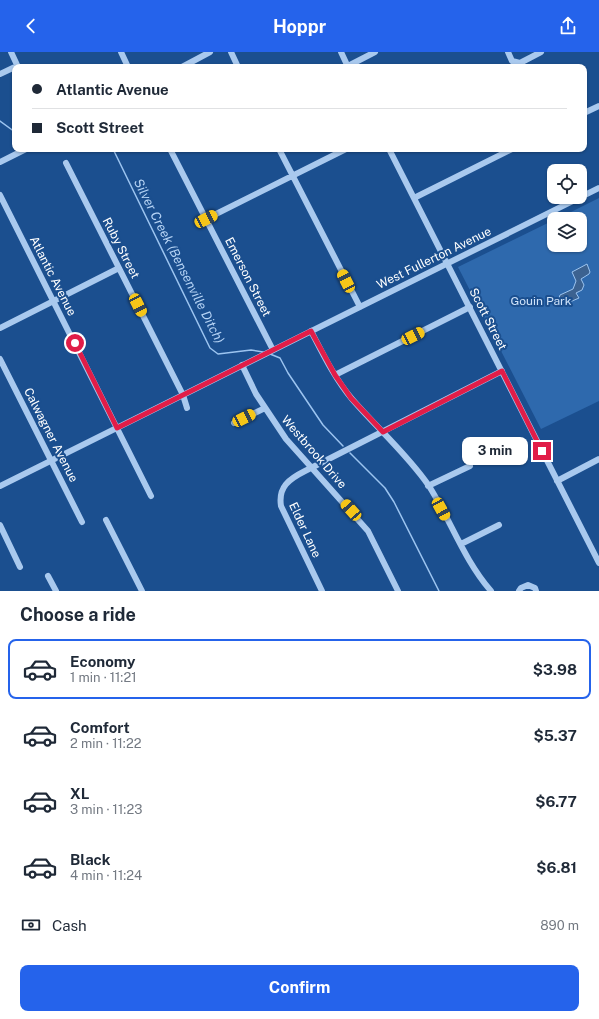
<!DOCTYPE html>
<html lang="en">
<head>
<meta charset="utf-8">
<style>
	:root { --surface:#fff; --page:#f6f6f7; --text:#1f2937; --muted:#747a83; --line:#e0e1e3; --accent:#2563eb }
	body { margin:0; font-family:"Public Sans",sans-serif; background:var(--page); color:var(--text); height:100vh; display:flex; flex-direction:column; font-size:15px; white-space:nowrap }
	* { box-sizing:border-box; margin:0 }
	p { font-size:13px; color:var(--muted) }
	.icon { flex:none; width:22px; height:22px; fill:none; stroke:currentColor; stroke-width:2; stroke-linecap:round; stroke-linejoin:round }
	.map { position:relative; height:539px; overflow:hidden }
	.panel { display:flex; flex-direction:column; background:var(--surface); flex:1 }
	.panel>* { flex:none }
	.banner { position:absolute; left:12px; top:12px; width:575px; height:88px; border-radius:8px; box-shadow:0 1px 3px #0004; display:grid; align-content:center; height:88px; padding:0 20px; background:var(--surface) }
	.buttons { position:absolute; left:547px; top:112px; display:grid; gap:8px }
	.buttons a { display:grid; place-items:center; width:40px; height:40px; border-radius:8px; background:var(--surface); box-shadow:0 1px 3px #0004; font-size:20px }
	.end { position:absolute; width:18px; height:18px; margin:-9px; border:5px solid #e11d48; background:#fff; box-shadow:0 0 0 2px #fff }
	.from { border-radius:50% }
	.bubble { position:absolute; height:28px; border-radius:8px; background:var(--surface); box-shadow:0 1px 3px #0004; font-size:13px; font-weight:700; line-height:28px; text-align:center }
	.car { position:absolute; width:12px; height:24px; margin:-12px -6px; border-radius:5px; box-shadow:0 0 3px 1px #0007; background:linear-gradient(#f5c518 24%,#345 0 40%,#f5c518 0 76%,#345 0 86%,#f5c518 0) }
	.banner b { display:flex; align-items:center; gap:14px; height:38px; font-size:15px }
	.banner b+b { border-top:1px solid var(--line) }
	.banner i { width:10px; height:10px; background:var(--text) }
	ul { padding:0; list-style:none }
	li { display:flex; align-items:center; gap:12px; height:60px; margin:0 8px 6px; padding:0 12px; border:2px solid transparent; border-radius:8px }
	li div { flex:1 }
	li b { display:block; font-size:15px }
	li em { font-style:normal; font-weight:700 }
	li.selected { border-color:var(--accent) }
	li>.icon { width:36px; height:36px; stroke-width:1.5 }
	h2 { padding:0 20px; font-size:18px; line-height:48px }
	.pay { display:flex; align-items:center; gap:10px; height:44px; padding:0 20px; font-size:15px }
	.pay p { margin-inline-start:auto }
	.action { display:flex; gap:8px; margin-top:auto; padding:8px 20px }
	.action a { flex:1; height:46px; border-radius:8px; background:var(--accent); color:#fff; font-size:16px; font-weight:700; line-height:46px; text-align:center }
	header { display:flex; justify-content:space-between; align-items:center; height:52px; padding:0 20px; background:var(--accent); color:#fff; font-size:18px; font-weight:700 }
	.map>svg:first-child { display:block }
</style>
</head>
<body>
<header><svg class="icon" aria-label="back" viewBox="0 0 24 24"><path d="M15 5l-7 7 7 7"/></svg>Hoppr<svg class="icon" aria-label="share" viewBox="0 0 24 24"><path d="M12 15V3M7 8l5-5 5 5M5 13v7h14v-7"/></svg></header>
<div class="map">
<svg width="599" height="539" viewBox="0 0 599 539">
	<rect width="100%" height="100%" fill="#1b4f8f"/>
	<path fill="#2e69ad" d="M599,146V349L541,377L458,215L554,168V193H580V167H557Z"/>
	<path fill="#3c6290" stroke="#9cc4f0" d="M587,212L590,220L589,222L581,227L584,233L582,238L576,241L579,246L563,253L559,246L560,243L573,237L576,229L572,220Z"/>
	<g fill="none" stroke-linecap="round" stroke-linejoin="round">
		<path stroke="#9cc4f0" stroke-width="1.5" d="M0,69L15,80
			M40,97L46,98L49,97
			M113,97L210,296L218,302L251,298L263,300
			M270,302L280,306L288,321L323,373L343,394
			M350,401L385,436L394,450L439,539"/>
		<path stroke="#a9c9ee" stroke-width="6" d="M11,0L18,15
			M121,0L128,15
			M231,0L238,15
			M341,0L348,15
			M508,0L512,9L520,11L541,0
			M348,14L375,0
			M182,15L210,0
			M0,22L17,14
			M584,61L599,54
			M170,97L273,298
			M279,97L360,255
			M389,97L599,511
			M0,110L26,97
			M66,111L183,343L187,356
			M0,143L151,444
			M414,146L512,97
			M206,167L346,97
			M0,276L119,216
			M311,279C323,302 335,327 352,347C377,376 407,402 429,434C451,469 464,508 491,539
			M0,307L82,470
			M242,313L256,342L286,387L368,479L398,539
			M335,323L470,255
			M234,371L265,356
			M557,429L599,407
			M0,434L599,136
			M428,434L470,414
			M106,468L142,539
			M0,473L20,515
			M461,492L499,473
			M48,524L56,539
			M322,539L281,454C278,435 289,427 305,419L502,319
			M519,539L521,536L528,533L535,536L536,539"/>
	</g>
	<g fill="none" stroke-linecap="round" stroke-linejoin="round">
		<path stroke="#e11d48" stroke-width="5" d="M75,291L117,376L311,279L335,323L351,346L383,380L502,319L542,399"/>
	</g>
	<g text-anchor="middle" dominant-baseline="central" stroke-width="4" stroke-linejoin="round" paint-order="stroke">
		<g font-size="12" fill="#fff" stroke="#1b4f8f">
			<text transform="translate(121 196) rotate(63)">Ruby Street</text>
			<text transform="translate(434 206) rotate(-26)">West Fullerton Avenue</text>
			<text transform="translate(53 224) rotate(63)">Atlantic Avenue</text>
			<text transform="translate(248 225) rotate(63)">Emerson Street</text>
			<text transform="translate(488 267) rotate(63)">Scott Street</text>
			<text transform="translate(51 383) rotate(63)">Calwagner Avenue</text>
			<text transform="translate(314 400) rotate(49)">Westbrook Drive</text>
			<text transform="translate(305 478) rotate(65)">Elder Lane</text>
		</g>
		<g font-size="12" fill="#cfe3fa" stroke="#1b4f8f">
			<text x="541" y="249">Gouin Park</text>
		</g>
		<g font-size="13" font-style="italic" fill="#b5d3f5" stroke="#1b4f8f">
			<text transform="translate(179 209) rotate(63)">Silver Creek (Bensenville Ditch)</text>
		</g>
	</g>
</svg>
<div class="buttons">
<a><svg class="icon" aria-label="locate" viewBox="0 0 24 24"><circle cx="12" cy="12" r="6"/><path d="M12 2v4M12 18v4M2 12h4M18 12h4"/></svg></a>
<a><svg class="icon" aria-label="layers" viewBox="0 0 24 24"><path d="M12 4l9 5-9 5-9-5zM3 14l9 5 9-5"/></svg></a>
</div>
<i class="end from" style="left:75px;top:291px"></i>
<i class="end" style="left:542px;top:399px"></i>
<div class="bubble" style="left:462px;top:385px;width:66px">3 min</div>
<i class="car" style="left:206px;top:167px;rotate:63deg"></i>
<i class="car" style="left:346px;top:229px;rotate:333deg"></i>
<i class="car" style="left:138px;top:253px;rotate:153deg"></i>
<i class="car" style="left:413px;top:284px;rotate:63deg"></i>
<i class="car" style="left:244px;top:366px;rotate:63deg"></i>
<i class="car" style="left:441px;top:457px;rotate:151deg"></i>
<i class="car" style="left:351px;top:458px;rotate:318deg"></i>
<div class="banner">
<b><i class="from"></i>Atlantic Avenue</b>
<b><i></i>Scott Street</b>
</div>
</div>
<section class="panel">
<h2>Choose a ride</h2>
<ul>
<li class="selected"><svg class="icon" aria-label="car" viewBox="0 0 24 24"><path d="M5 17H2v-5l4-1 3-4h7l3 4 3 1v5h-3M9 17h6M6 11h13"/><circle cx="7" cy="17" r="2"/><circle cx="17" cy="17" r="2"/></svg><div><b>Economy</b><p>1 min · 11:21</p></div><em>$3.98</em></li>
<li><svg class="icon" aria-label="car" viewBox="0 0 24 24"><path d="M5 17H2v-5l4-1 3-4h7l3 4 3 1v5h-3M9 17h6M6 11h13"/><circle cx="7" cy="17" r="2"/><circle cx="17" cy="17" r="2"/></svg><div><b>Comfort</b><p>2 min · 11:22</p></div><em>$5.37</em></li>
<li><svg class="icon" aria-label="car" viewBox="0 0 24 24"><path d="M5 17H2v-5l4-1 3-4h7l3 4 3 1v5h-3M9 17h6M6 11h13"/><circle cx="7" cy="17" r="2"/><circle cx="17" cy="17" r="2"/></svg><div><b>XL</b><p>3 min · 11:23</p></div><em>$6.77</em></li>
<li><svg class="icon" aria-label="car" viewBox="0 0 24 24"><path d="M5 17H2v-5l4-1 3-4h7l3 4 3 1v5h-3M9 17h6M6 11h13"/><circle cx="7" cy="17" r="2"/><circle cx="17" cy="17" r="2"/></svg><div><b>Black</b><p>4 min · 11:24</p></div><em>$6.81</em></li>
</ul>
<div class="pay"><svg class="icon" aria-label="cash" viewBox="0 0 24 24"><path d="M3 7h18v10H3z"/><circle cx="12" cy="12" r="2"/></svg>Cash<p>890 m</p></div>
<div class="action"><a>Confirm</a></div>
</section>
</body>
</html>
